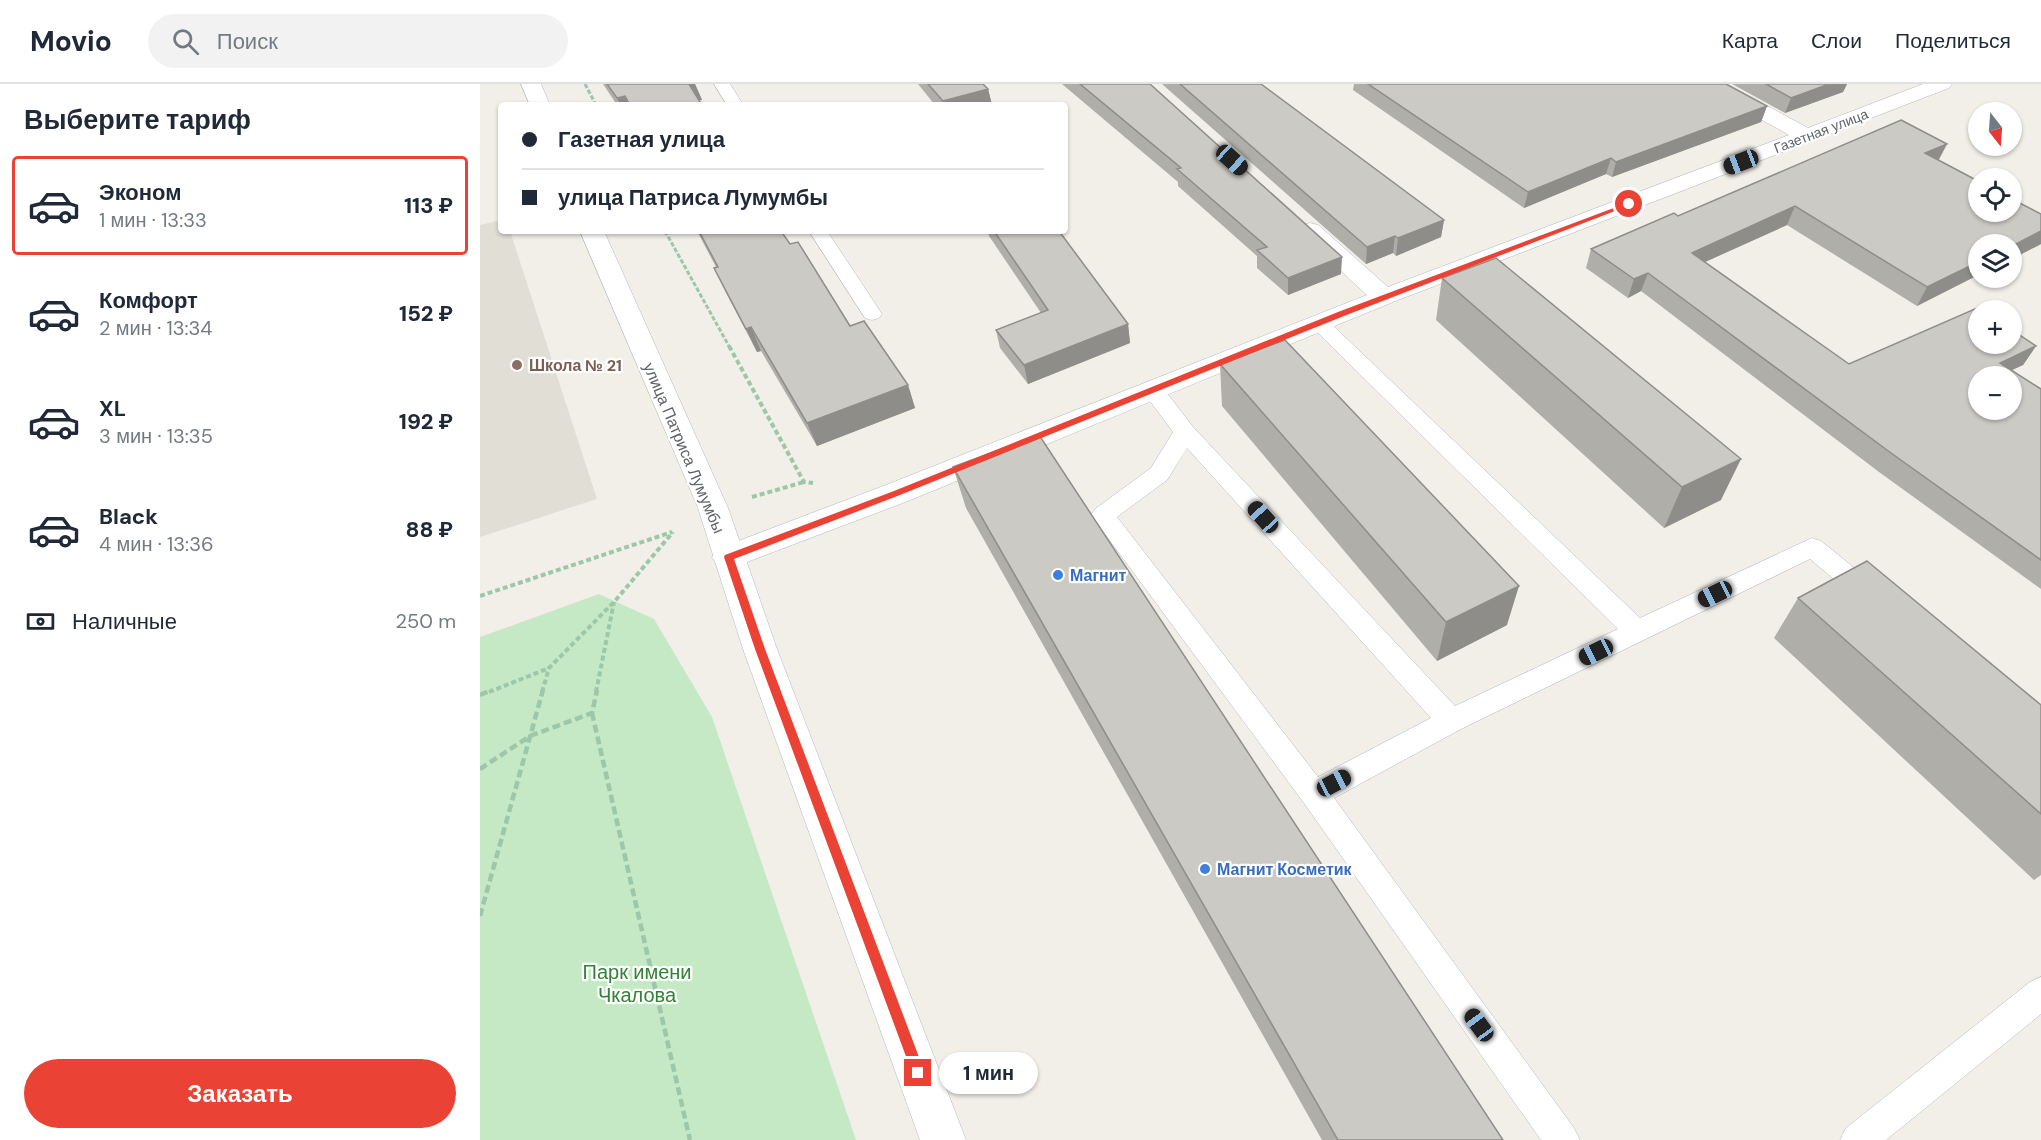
<!DOCTYPE html>
<html lang="ru">
<head>
<meta charset="utf-8">
<style>
	:root { --surface:#fff; --page:#f2f2f3; --text:#1f2937; --muted:#747a83; --line:#e0e1e3; --accent:#ea4335 }
	body { margin:0; font-family:"DM Sans",sans-serif; background:var(--page); color:var(--text); height:100vh; display:flex; flex-direction:column; font-size:22px; white-space:nowrap }
	* { box-sizing:border-box; margin:0 }
	p { font-size:20px; color:var(--muted) }
	.icon { flex:none; width:33px; height:33px; fill:none; stroke:currentColor; stroke-width:2; stroke-linecap:round; stroke-linejoin:round }
	.map { position:relative; flex:1; overflow:hidden }
	.details { display:flex; flex-direction:column; background:var(--surface); width:480px }
	.details>* { flex:none }
	.banner { position:absolute; left:18px; top:18px; width:570px; height:132px; border-radius:6px; box-shadow:0 2px 4px #0004; display:grid; align-content:center; height:132px; padding:0 24px; background:var(--surface) }
	.needle { width:39px; rotate:163deg }
	.fabs { position:absolute; left:1488px; top:18px; display:grid; gap:12px }
	.fabs a { display:grid; place-items:center; width:54px; height:54px; border-radius:50%; background:var(--surface); box-shadow:0 2px 4px #0004; font-size:30px }
	.end { position:absolute; width:27px; height:27px; margin:-14px; border:8px solid #ea4335; background:#fff; box-shadow:0 0 0 3px #fff }
	.from { border-radius:50% }
	.bubble { position:absolute; height:42px; border-radius:21px; background:var(--surface); box-shadow:0 2px 4px #0004; font-size:20px; font-weight:800; line-height:42px; text-align:center }
	.car { position:absolute; width:18px; height:36px; margin:-18px -9px; border-radius:8px; box-shadow:0 0 4px 2px #0007; background:linear-gradient(#222 24%,#8ab4d8 0 40%,#222 0 76%,#8ab4d8 0 86%,#222 0) }
	.banner b { display:flex; align-items:center; gap:21px; height:57px; font-size:22px }
	.banner b+b { border-top:2px solid var(--line) }
	.banner i { width:15px; height:15px; background:var(--text) }
	ul { padding:0; list-style:none }
	li { display:flex; align-items:center; gap:18px; height:99px; margin:0 12px 9px; padding:0 12px; border:3px solid transparent; border-radius:6px }
	li div { flex:1 }
	li b { display:block; font-size:22px }
	li em { font-style:normal; font-weight:800 }
	li.current { border-color:var(--accent) }
	li>.icon { width:54px; height:54px; stroke-width:1.5 }
	h2 { padding:0 24px; font-size:27px; line-height:72px }
	.pay { display:flex; align-items:center; gap:15px; height:66px; padding:0 24px; font-size:22px }
	.pay p { margin-inline-start:auto }
	.button { display:flex; gap:12px; margin-top:auto; padding:12px 24px }
	.button a { flex:1; height:69px; border-radius:36px; background:var(--accent); color:#fff; font-size:24px; font-weight:800; line-height:69px; text-align:center }
	header { display:flex; align-items:center; gap:36px; box-sizing:border-box; height:84px; padding:0 30px; background:var(--surface); border-bottom:2px solid var(--line) }
	header strong { font-size:28px }
	nav { display:flex; gap:33px; margin-inline-start:auto; font-size:21px }
	.search { width:420px; height:54px; background:var(--page); display:flex; align-items:center; gap:15px; box-sizing:border-box; padding:0 21px; border-radius:33px; color:var(--muted); font-size:22px }
	main { display:flex; flex:1; min-height:0 }
	.map>svg:first-child { display:block }
</style>
</head>
<body>
<header>
<strong>Movio</strong>
<div class="search"><svg class="icon" aria-label="search" viewBox="0 0 24 24"><circle cx="10" cy="10" r="6"/><path d="M15 15l6 6"/></svg>Поиск</div>
<nav><a>Карта</a><a>Слои</a><a>Поделиться</a></nav>
</header>
<main>
<section class="details">
<h2>Выберите тариф</h2>
<ul>
<li class="current"><svg class="icon" aria-label="car" viewBox="0 0 24 24"><path d="M5 17H2v-5l4-1 3-4h7l3 4 3 1v5h-3M9 17h6M6 11h13"/><circle cx="7" cy="17" r="2"/><circle cx="17" cy="17" r="2"/></svg><div><b>Эконом</b><p>1 мин · 13:33</p></div><em>113 ₽</em></li>
<li><svg class="icon" aria-label="car" viewBox="0 0 24 24"><path d="M5 17H2v-5l4-1 3-4h7l3 4 3 1v5h-3M9 17h6M6 11h13"/><circle cx="7" cy="17" r="2"/><circle cx="17" cy="17" r="2"/></svg><div><b>Комфорт</b><p>2 мин · 13:34</p></div><em>152 ₽</em></li>
<li><svg class="icon" aria-label="car" viewBox="0 0 24 24"><path d="M5 17H2v-5l4-1 3-4h7l3 4 3 1v5h-3M9 17h6M6 11h13"/><circle cx="7" cy="17" r="2"/><circle cx="17" cy="17" r="2"/></svg><div><b>XL</b><p>3 мин · 13:35</p></div><em>192 ₽</em></li>
<li><svg class="icon" aria-label="car" viewBox="0 0 24 24"><path d="M5 17H2v-5l4-1 3-4h7l3 4 3 1v5h-3M9 17h6M6 11h13"/><circle cx="7" cy="17" r="2"/><circle cx="17" cy="17" r="2"/></svg><div><b>Black</b><p>4 мин · 13:36</p></div><em>88 ₽</em></li>
</ul>
<div class="pay"><svg class="icon" aria-label="cash" viewBox="0 0 24 24"><path d="M3 7h18v10H3z"/><circle cx="12" cy="12" r="2"/></svg>Наличные<p>250 m</p></div>
<div class="button"><a>Заказать</a></div>
</section>
<div class="map">
<svg width="1561" height="1056" viewBox="0 0 1561 1056">
	<rect width="100%" height="100%" fill="#f1efe8"/>
	<path fill="#e1ded6" d="M21,136V147H30L117,415L0,453V141Z"/>
	<path fill="#c5e8c5" d="M119,510L174,535L232,633L376,1056H0V553Z"/>
	<g fill="none" stroke-linecap="round" stroke-linejoin="round">
		<g stroke="#b5b8bc" stroke-width="1">
			<path id="service" d="M234,0H250L262,19L261,21H247Z
				M329,147H347L402,230L399,234L392,236L385,234Z
				M839,233L846,235L1160,534L1332,454L1341,457L1399,504L1403,511L1399,518L1390,521L1381,518L1330,475L981,645L854,714L1094,1044L1100,1056H1061L824,719L611,431L615,425L671,384L693,348L661,305L664,300L672,298L680,300L713,343L975,622L1138,545L832,243L829,239L832,235ZM707,364L951,634L838,693L637,433L687,396Z
				M1561,893V930L1406,1056H1360L1366,1044L1550,898Z"/>
		</g>
		<g stroke="#b5b8bc" stroke-width="1">
			<path id="minor" d="M1222,0H1247L1328,44L1443,0H1472L1469,4L913,218L428,417L259,481L248,485L237,481L232,473L237,465L406,401L887,211L822,151L818,146L822,141L830,139L838,141L908,203L1309,51L1225,4Z"/>
		</g>
		<g stroke="#b5b8bc" stroke-width="1">
			<path id="tertiary" d="M41,0H61L70,21H50Z
				M100,147H124L248,424L297,565L486,1056H440L263,565L218,424Z"/>
		</g>
		<path stroke="#9cc7a9" stroke-width="3" stroke-dasharray="4.5 2" stroke-linecap="butt" d="M105,0L116,21
			M185,147L250,264"/>
		<path stroke="#9cc7a9" stroke-width="4" stroke-dasharray="5 3" stroke-linecap="butt" d="M249,262L324,398L333,399
			M272,413L324,398
			M0,512L192,448
			M9,608L69,584
			M62,608L69,584L135,517L193,448
			M116,608L134,518"/>
		<path stroke="#9cc7a9" stroke-width="4.5" stroke-dasharray="8 4" stroke-linecap="butt" d="M0,611L12,606
			M112,629L210,1056
			M0,685L50,652L112,629L117,606
			M0,832L63,606"/>
		<use href="#service" fill="#fff" fill-rule="evenodd"/>
		<use href="#minor" fill="#fff" fill-rule="evenodd"/>
		<use href="#tertiary" fill="#fff" fill-rule="evenodd"/>
	</g>
	<path fill="#afaea9" d="M123,0H215L222,16H219L222,21H137Z
		M438,0H503L508,5L512,21H455Z
		M582,0H670L861,190L808,211L777,184V172L698,102V98Z
		M682,0H781L964,136L961,153L916,172L913,169L886,180Z
		M874,0H1246L1287,22L1281,38L1132,93L1126,90L1044,124L873,6Z
		M1252,0H1367L1363,8L1305,29Z
		M1467,60L1459,76L1561,130V160L1532,175V160H1498V191L1437,222L1307,141L1225,178L1369,280L1556,262L1543,281L1532,286L1561,305V505L1399,388L1161,207L1148,214L1106,184L1111,165L1198,132Z
		M217,147H301L310,160L370,242L428,301L435,324L337,362L281,267L277,268L245,207L234,184L236,183Z
		M508,147H579L648,240L650,259L548,300L520,264L516,246L561,229L509,152Z
		M962,194L1241,416L1184,444L956,236Z
		M740,280L1027,541L957,577L742,322Z
		M473,383L1023,1056H842L486,424Z
		M1318,514L1561,621V791L1554,796L1294,554Z"/>
	<path fill="#8f8d8a" d="M208,0H215L222,16L215,17Z
		M1349,0H1367L1363,8L1305,29L1311,14Z
		M508,5L512,21H463V17Z
		M145,12L149,21H140L137,14Z
		M1287,22L1281,38L1132,93L1136,78Z
		M1467,60L1457,78L1445,69Z
		M1131,74L1126,90L1044,124L1048,108Z
		M1315,122L1307,141L1205,187L1212,169Z
		M964,136L961,153L916,172L918,154Z
		M1561,147V160L1532,175V162Z
		M915,152L913,169L886,180L887,163Z
		M862,173L861,190L808,211V194Z
		M1498,178V191L1437,222L1447,203Z
		M1168,189L1161,207L1148,214L1154,195Z
		M648,240L650,259L548,300L544,281Z
		M271,243L281,267L277,268L266,245Z
		M1556,262L1543,281L1519,292L1520,279Z
		M428,301L435,324L337,362L327,339Z
		M1261,375L1241,416L1184,444L1202,403Z
		M1039,502L1027,541L957,577L966,538Z"/>
	<path fill="#cccac5" stroke="#8f8d8a" stroke-width="1.5" fill-rule="evenodd" d="M127,0H209L222,21H150L145,12L137,14Z
		M448,0H503L508,5L463,17Z
		M600,0H670L862,173L808,194L777,166L787,163L697,85L701,84Z
		M700,0H781L964,136L918,154L915,152L887,163Z
		M888,0H1246L1287,22L1136,78L1131,74L1048,108Z
		M1286,0H1349L1311,14Z
		M1421,36L1467,60L1445,69L1498,97V128H1532V115L1561,130V147L1532,162V160H1498V178L1447,203L1315,122L1212,169L1369,280L1497,224L1501,226H1498V260H1532V246L1556,262L1520,279L1561,305V476L1411,369L1168,189L1154,195L1111,165L1194,129L1198,132ZM1498,292H1532V326H1498Z
		M219,147H301L310,160L318,158L370,242L384,237L428,301L327,339L271,243L266,245L234,184L238,183Z
		M514,147H579L648,240L544,281L516,246L568,226Z
		M1016,174L1261,375L1202,403L962,194Z
		M805,256L1039,502L966,538L740,280Z
		M559,351L1023,1056H858L473,383Z
		M1387,477L1561,621V730L1318,514Z"/>
	<path fill="#ea4335" d="M1147,119L1153,120L864,232L420,411L254,475L285,565L445,989L443,994L438,996L434,994L275,565L244,473L245,471L414,407L858,228Z"/>
	<circle fill="#8d6e63" stroke="#fff" stroke-width="2" cx="37" cy="281" r="6"/>
	<g fill="#3f7fe0" stroke="#fff" stroke-width="2">
		<circle cx="578" cy="491" r="6"/>
		<circle cx="725" cy="785" r="6"/>
	</g>
	<g text-anchor="middle" dominant-baseline="central" stroke-width="4.5" stroke-linejoin="round" paint-order="stroke">
		<g font-size="14" fill="#5f6368" stroke="#fff">
			<text transform="translate(1341 47) rotate(-21)">Газетная улица</text>
		</g>
		<g font-size="16" font-weight="bold" fill="#785e54" stroke="#fff" text-anchor="start">
			<text x="49" y="281">Школа № 21</text>
		</g>
		<g font-size="16" fill="#5f6368" stroke="#fff">
			<text transform="translate(204 364) rotate(67)">улица Патриса Лумумбы</text>
		</g>
		<g font-size="16" font-weight="bold" fill="#366cbe" stroke="#fff" text-anchor="start">
			<text x="590" y="491">Магнит</text>
			<text x="737" y="785">Магнит Косметик</text>
		</g>
		<g font-size="20" fill="#348238" stroke="#fff">
			<text x="157" y="888">Парк имени<tspan x="157" dy="23">Чкалова</tspan></text>
		</g>
	</g>
</svg>
<div class="fabs">
<a><svg class="needle" viewBox="-14 -14 28 28"><path d="M0-13l5 13h-10z" fill="#e53935"/><path d="M0 13l5-13h-10z" fill="#747a83"/></svg></a>
<a><svg class="icon" aria-label="locate" viewBox="0 0 24 24"><circle cx="12" cy="12" r="6"/><path d="M12 2v4M12 18v4M2 12h4M18 12h4"/></svg></a>
<a><svg class="icon" aria-label="layers" viewBox="0 0 24 24"><path d="M12 4l9 5-9 5-9-5zM3 14l9 5 9-5"/></svg></a>
<a>+</a>
<a>−</a>
</div>
<i class="end from" style="left:1149px;top:120px"></i>
<i class="end" style="left:438px;top:989px"></i>
<div class="bubble" style="left:459px;top:968px;width:99px">1 мин</div>
<i class="car" style="left:752px;top:76px;rotate:132deg"></i>
<i class="car" style="left:1261px;top:78px;rotate:249deg"></i>
<i class="car" style="left:783px;top:433px;rotate:318deg"></i>
<i class="car" style="left:1235px;top:510px;rotate:244deg"></i>
<i class="car" style="left:1116px;top:568px;rotate:244deg"></i>
<i class="car" style="left:854px;top:699px;rotate:62deg"></i>
<i class="car" style="left:999px;top:941px;rotate:324deg"></i>
<div class="banner">
<b><i class="from"></i>Газетная улица</b>
<b><i></i>улица Патриса Лумумбы</b>
</div>
</div>
</main>
</body>
</html>
